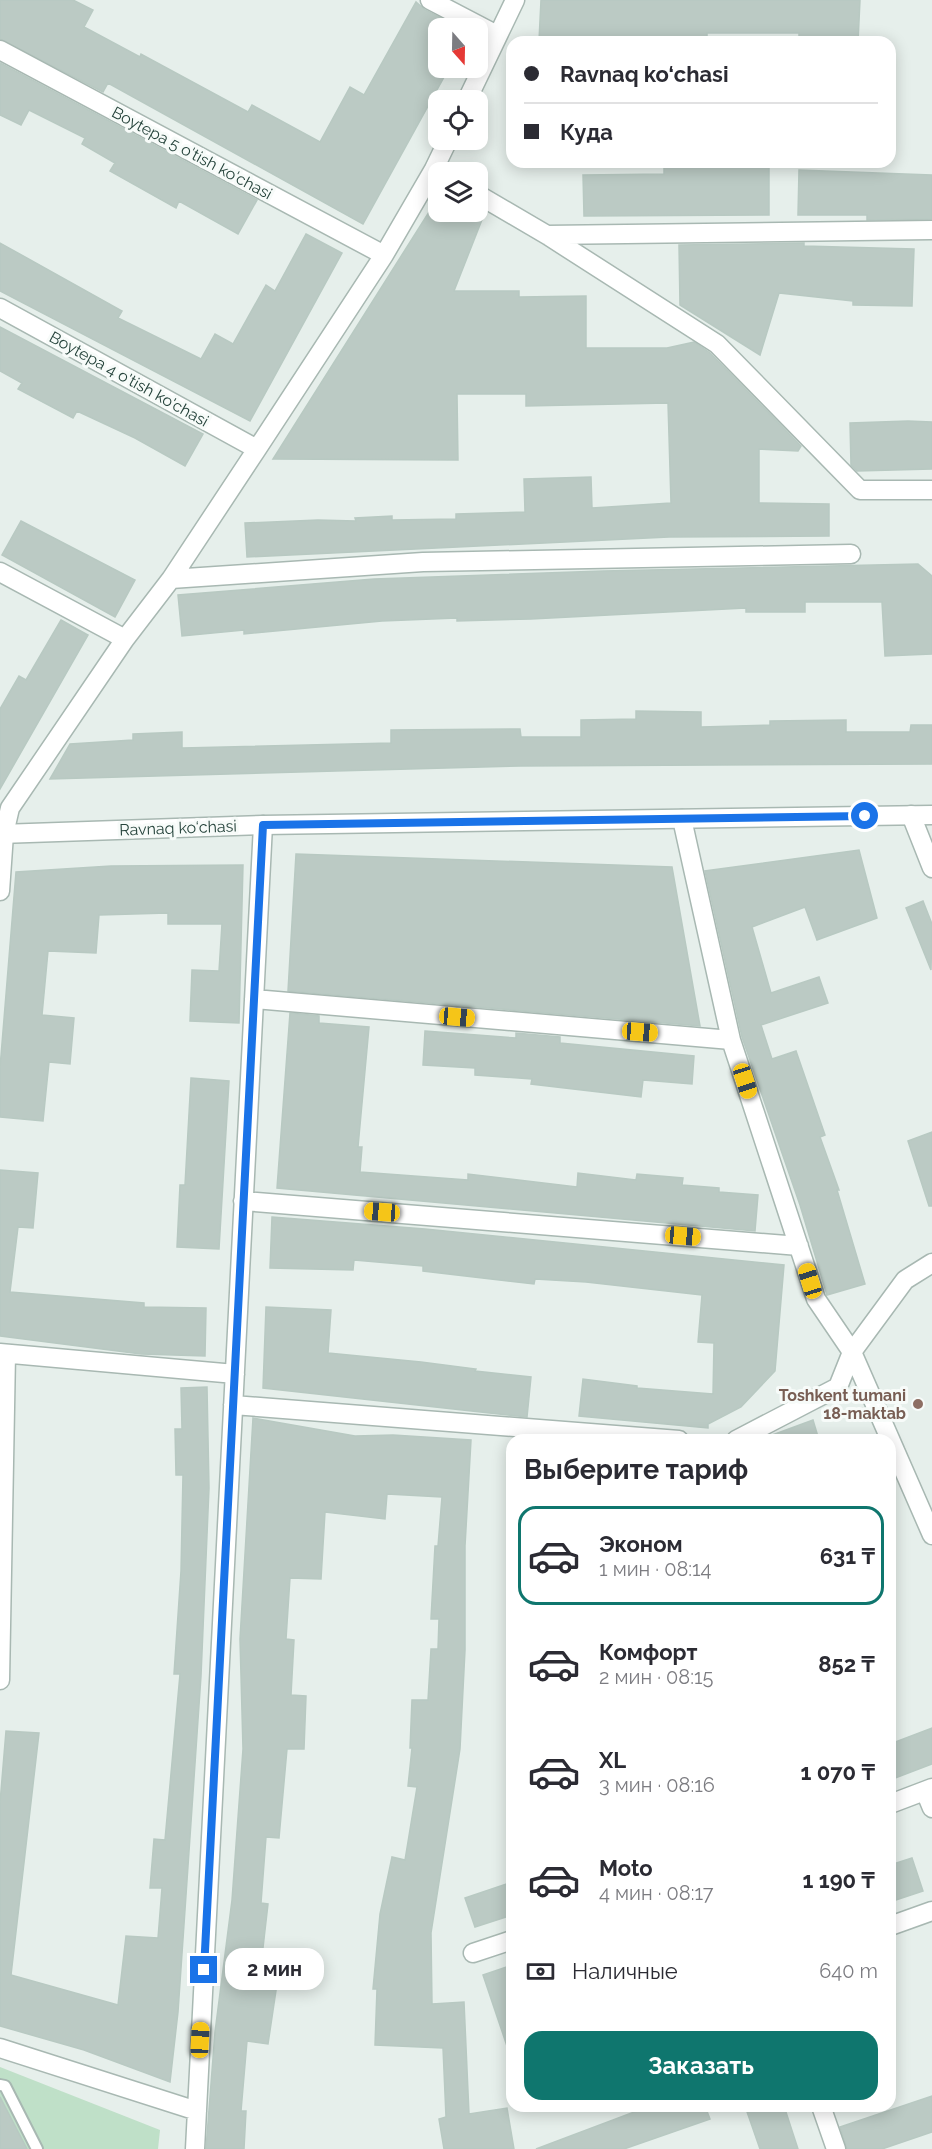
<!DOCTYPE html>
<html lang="ru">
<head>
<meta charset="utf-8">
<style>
	:root { --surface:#fff; --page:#f2f2f3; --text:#2b2b33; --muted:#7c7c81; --line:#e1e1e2; --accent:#0f766e }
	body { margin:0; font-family:Raleway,sans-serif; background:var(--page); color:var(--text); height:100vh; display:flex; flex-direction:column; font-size:22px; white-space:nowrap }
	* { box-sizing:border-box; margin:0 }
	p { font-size:20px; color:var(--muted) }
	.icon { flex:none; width:33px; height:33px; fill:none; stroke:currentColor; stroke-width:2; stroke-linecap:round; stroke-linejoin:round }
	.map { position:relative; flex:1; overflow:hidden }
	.drawer { position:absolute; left:506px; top:1434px; width:390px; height:678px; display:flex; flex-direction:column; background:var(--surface); border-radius:18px; box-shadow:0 3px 15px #0003 }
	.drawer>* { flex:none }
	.top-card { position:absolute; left:506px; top:36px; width:390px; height:132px; border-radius:18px; box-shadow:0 3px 15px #0003; display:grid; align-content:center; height:132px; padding:0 18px; background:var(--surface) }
	.needle { width:39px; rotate:160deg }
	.buttons { position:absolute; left:428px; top:18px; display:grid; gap:12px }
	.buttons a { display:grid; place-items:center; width:60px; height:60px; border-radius:12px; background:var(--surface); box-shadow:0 3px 15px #0003; font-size:30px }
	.end { position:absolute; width:27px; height:27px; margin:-14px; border:8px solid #1a73e8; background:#fff; box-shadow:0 0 0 3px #fff }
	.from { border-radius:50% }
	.bubble { position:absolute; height:42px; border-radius:18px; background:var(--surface); box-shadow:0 3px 15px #0003; font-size:20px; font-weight:700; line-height:42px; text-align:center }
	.car { position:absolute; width:18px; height:36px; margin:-18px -9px; border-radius:8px; box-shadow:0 0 4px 2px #0007; background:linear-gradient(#f5c518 24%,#345 0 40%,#f5c518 0 76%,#345 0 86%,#f5c518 0) }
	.top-card b { display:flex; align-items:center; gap:21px; height:57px; font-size:22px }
	.top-card b+b { border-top:2px solid var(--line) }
	.top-card i { width:15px; height:15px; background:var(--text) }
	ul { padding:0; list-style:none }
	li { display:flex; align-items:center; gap:18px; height:99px; margin:0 12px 9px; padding:0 6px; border:3px solid transparent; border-radius:18px }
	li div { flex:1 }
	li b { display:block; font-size:22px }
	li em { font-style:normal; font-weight:700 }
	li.active { border-color:var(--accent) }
	li>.icon { width:54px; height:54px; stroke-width:1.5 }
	h2 { padding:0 18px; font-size:27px; line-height:72px }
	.pay { display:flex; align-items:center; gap:15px; height:66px; padding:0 18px; font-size:22px }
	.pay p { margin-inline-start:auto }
	.cta { display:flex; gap:12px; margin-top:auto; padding:12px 18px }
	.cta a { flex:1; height:69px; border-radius:18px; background:var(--accent); color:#fff; font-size:24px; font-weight:700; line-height:69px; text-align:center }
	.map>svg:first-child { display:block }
</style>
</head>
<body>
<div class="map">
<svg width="932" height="2149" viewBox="0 0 932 2149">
	<rect width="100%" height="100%" fill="#e6efeb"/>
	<path fill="#bfe0c8" d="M0,2067L160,2130L158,2149H0Z"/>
	<path fill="#bbcac4" stroke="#b8c9c2" stroke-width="1.5" d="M0,0H73L93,10L84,27L140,57L141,54L248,112L252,105L320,142L350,87L364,95L416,2L425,10L460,28H438V68H449L363,224L108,83L103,92L0,39Z
		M541,0H860L858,42H799V33H707V42L539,41Z
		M0,63L257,200L238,234L179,201L176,208L110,171L115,163L82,144L85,138L29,110L21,125L0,115Z
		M664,162H769V215L584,216L583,175L664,174Z
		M799,170L932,175V219L867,220V215H798Z
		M429,212H485L454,291H519V297L586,296V348H667L694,342L710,353L801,446L798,451L759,449V503L829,504V536L669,537L247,557L245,523L318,520L356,521L355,518L392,516V520L456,519V514L525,512L524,479L591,477L592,508L671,503L668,403L526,406V394H457L458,460L273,459Z
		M306,234L342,253L250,421L0,291V243L122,311L118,318L201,359L215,334L233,344L266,285L275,291Z
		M804,243V246L914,249L912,306L853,305V301L779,293L760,355L680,305L679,245Z
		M0,327L203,434L185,466L135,438L77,411L73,418L18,389L22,383L0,371Z
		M908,421L932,422V469L857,471L851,465L850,423Z
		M21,521L135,580L115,617L2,555Z
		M918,564L932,576V654L885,656L882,602H805V612H746V608L531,619L457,621V618L382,621L244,634V630L182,636L178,595L374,579L603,571Z
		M61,620L88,635L0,789V709L19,676L26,680Z
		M636,711L701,712V727L770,725V721L846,720V732H910L911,725H932V764L520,766L50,779L70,744L133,740V734L182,732V748L391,743V730L520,729L521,737H581V720L636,719Z
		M859,850L877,918L817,940L805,907L752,927L771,993L819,977L828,1003L761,1025L772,1059L796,1051L825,1135L820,1137L839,1190H837L865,1284L827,1295L800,1205L742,1037L705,871Z
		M296,854L672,867L700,1026L288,991Z
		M243,865L239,1023L190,1021L192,970L219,971L222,924H168V913L99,915L96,953L48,951L42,1015L74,1018L70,1064L49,1062L43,1121L0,1117V1068L16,872L111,866Z
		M923,901L932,924L931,970L906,908Z
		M290,1013L319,1016V1023L369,1027L358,1147H362L360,1172L468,1180V1174L577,1187L578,1173L636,1180L637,1174L683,1178L682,1185L719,1188V1192L758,1195L755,1231L277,1188Z
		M425,1031L516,1038V1033L560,1037V1043L694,1056L692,1084L643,1080L641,1097L531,1084L532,1079L475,1075V1068L423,1065Z
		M191,1078L229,1081L219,1249L177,1247L180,1185H185Z
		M932,1132V1206H929L908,1141Z
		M0,1170L38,1173L33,1228L18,1227L10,1292L144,1303V1307L206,1308L205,1356L141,1354L0,1336Z
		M272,1217L425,1229L784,1265L775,1371L741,1407L708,1424V1428L579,1416L583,1379L637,1386V1388L713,1394L714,1343L698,1342L702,1295L586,1282L535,1279L534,1284L423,1271V1266L354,1260L353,1270L270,1268Z
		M266,1307L331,1310L328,1353L421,1362L476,1369L475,1371L531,1377L527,1417L263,1388Z
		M207,1387L209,1488L201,1676L178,2012L170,2082L84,2050L0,2026V1803L6,1731L39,1733L11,1975L118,2005L126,1936L158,1938L162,1888H150L154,1839L165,1840L180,1674H174L181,1571L183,1475H176L175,1429H182L181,1388Z
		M253,1418L355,1436L393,1435L471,1440L465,1546V1650L460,1749L431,1933L432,2004L464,2002L469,2114L507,2108L514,2149H444L439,2119L446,2117L443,2048L375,2045L377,1989H373L380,1914L392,1857L405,1860L417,1787L408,1786L412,1748H410L412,1700H428L431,1649H438L439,1619H431L435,1546H438L442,1497L387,1494L385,1519L325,1512L321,1579L290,1578L286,1639L294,1640L291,1695L306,1696L304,1749H287L279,1838L266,1837L261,1903L268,1904L260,1974L278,1977L268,2044L247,2041L241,2111H246L244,2149H206L215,2032L232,1900L243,1749L240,1639Z
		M813,1420L819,1440H764L767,1437Z
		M932,1728V1764L890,1780V1744Z
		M912,1858L923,1891L890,1902V1865Z
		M512,1882V1915L475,1927L465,1898Z
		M512,1965V2051L509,2052L483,1975Z
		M932,2096V2132L882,2149H847L840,2127Z
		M0,2097L27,2149H0Z
		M650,2106H705L710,2119L624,2149H536Z
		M745,2106H784L798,2149H760Z"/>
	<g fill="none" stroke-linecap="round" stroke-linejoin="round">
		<g stroke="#a8b8b2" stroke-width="14">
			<path id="service" d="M0,2085L5,2086L37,2149"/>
		</g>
		<g stroke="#a8b8b2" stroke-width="21">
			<path id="minor" d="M430,0L497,35
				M0,50L384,255
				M467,100L515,0
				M477,194L547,235L717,344L860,490H932
				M547,235L932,230
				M0,308L257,449
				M0,572L125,639
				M171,579L423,562L851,554
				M911,815L932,868
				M682,819L731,1040L816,1299L852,1352L932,1535
				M0,891L4,834L10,808L125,639L171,579L257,449L384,255L434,169L448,140
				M254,999L731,1040
				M243,1201L799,1246
				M0,1353L235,1374
				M233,1405L679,1440
				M736,1440L838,1387L852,1352L905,1280L932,1263
				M0,1680L6,1354
				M925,1791L932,1808
				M890,1804L932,1788
				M890,1926L932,1911
				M473,1953L512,1940
				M0,2048L197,2111
				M821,2106L836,2149
				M195,2149L263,825"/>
		</g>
		<g stroke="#a8b8b2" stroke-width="21">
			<path id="tertiary" d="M0,834L263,825L932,815"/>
		</g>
		<use href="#service" stroke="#fff" stroke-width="10"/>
		<use href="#minor" stroke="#fff" stroke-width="18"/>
		<use href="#tertiary" stroke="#fff" stroke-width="18"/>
	</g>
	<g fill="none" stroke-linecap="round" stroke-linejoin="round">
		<path stroke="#1a73e8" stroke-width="8" d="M204,1970L263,825L865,816"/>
	</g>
	<circle fill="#8d6e63" stroke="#f7fbf9" stroke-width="2" cx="918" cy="1404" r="6"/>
	<g text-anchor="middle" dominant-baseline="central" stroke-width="6" stroke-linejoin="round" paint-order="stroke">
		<g font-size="16" fill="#24423a" stroke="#f7fbf9">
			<text transform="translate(192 153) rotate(28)">Boytepa 5 o'tish ko'chasi</text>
			<text transform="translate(129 379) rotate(29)">Boytepa 4 o'tish ko'chasi</text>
			<text transform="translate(178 828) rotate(-2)">Ravnaq ko‘chasi</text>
		</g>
		<g font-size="16" font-weight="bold" fill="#785e54" stroke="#f7fbf9" text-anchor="end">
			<text x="906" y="1395">Toshkent tumani<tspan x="906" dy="18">18-maktab</tspan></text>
		</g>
	</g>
</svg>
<div class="buttons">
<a><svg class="needle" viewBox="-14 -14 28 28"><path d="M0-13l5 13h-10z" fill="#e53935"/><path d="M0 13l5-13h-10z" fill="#7c7c81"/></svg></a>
<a><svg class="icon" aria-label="locate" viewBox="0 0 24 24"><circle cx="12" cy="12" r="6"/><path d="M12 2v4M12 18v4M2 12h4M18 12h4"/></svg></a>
<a><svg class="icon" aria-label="layers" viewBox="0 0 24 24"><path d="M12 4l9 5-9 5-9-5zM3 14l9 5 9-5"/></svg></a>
</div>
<i class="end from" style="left:865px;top:816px"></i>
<i class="end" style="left:204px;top:1970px"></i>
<div class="bubble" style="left:225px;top:1948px;width:99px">2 мин</div>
<i class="car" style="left:457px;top:1017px;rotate:95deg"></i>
<i class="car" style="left:640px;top:1032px;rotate:94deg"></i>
<i class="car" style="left:745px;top:1081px;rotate:162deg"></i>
<i class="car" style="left:382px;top:1212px;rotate:274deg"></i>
<i class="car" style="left:683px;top:1236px;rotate:95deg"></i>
<i class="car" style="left:810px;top:1281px;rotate:343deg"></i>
<i class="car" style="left:200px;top:2040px;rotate:3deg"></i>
<div class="top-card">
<b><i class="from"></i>Ravnaq ko‘chasi</b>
<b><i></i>Куда</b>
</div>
<section class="drawer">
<h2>Выберите тариф</h2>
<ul>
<li class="active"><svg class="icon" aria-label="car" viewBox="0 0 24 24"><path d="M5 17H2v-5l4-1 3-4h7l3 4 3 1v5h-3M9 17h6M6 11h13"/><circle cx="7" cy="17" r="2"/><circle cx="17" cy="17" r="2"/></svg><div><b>Эконом</b><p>1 мин · 08:14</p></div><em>631 ₸</em></li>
<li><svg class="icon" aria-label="car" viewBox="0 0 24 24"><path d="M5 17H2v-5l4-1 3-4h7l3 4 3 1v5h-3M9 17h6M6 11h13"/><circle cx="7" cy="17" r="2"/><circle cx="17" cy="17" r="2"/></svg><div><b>Комфорт</b><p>2 мин · 08:15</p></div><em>852 ₸</em></li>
<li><svg class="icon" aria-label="car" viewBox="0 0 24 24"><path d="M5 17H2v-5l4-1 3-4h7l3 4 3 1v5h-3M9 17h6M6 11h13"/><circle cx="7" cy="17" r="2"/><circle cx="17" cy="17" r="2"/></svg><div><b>XL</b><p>3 мин · 08:16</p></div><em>1 070 ₸</em></li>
<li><svg class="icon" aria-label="car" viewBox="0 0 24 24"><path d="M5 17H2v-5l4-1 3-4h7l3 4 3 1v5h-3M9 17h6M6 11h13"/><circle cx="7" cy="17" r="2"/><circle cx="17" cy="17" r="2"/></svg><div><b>Moto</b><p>4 мин · 08:17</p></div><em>1 190 ₸</em></li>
</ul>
<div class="pay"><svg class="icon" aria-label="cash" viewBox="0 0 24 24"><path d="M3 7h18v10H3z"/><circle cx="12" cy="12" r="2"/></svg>Наличные<p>640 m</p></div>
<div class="cta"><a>Заказать</a></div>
</section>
</div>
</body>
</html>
